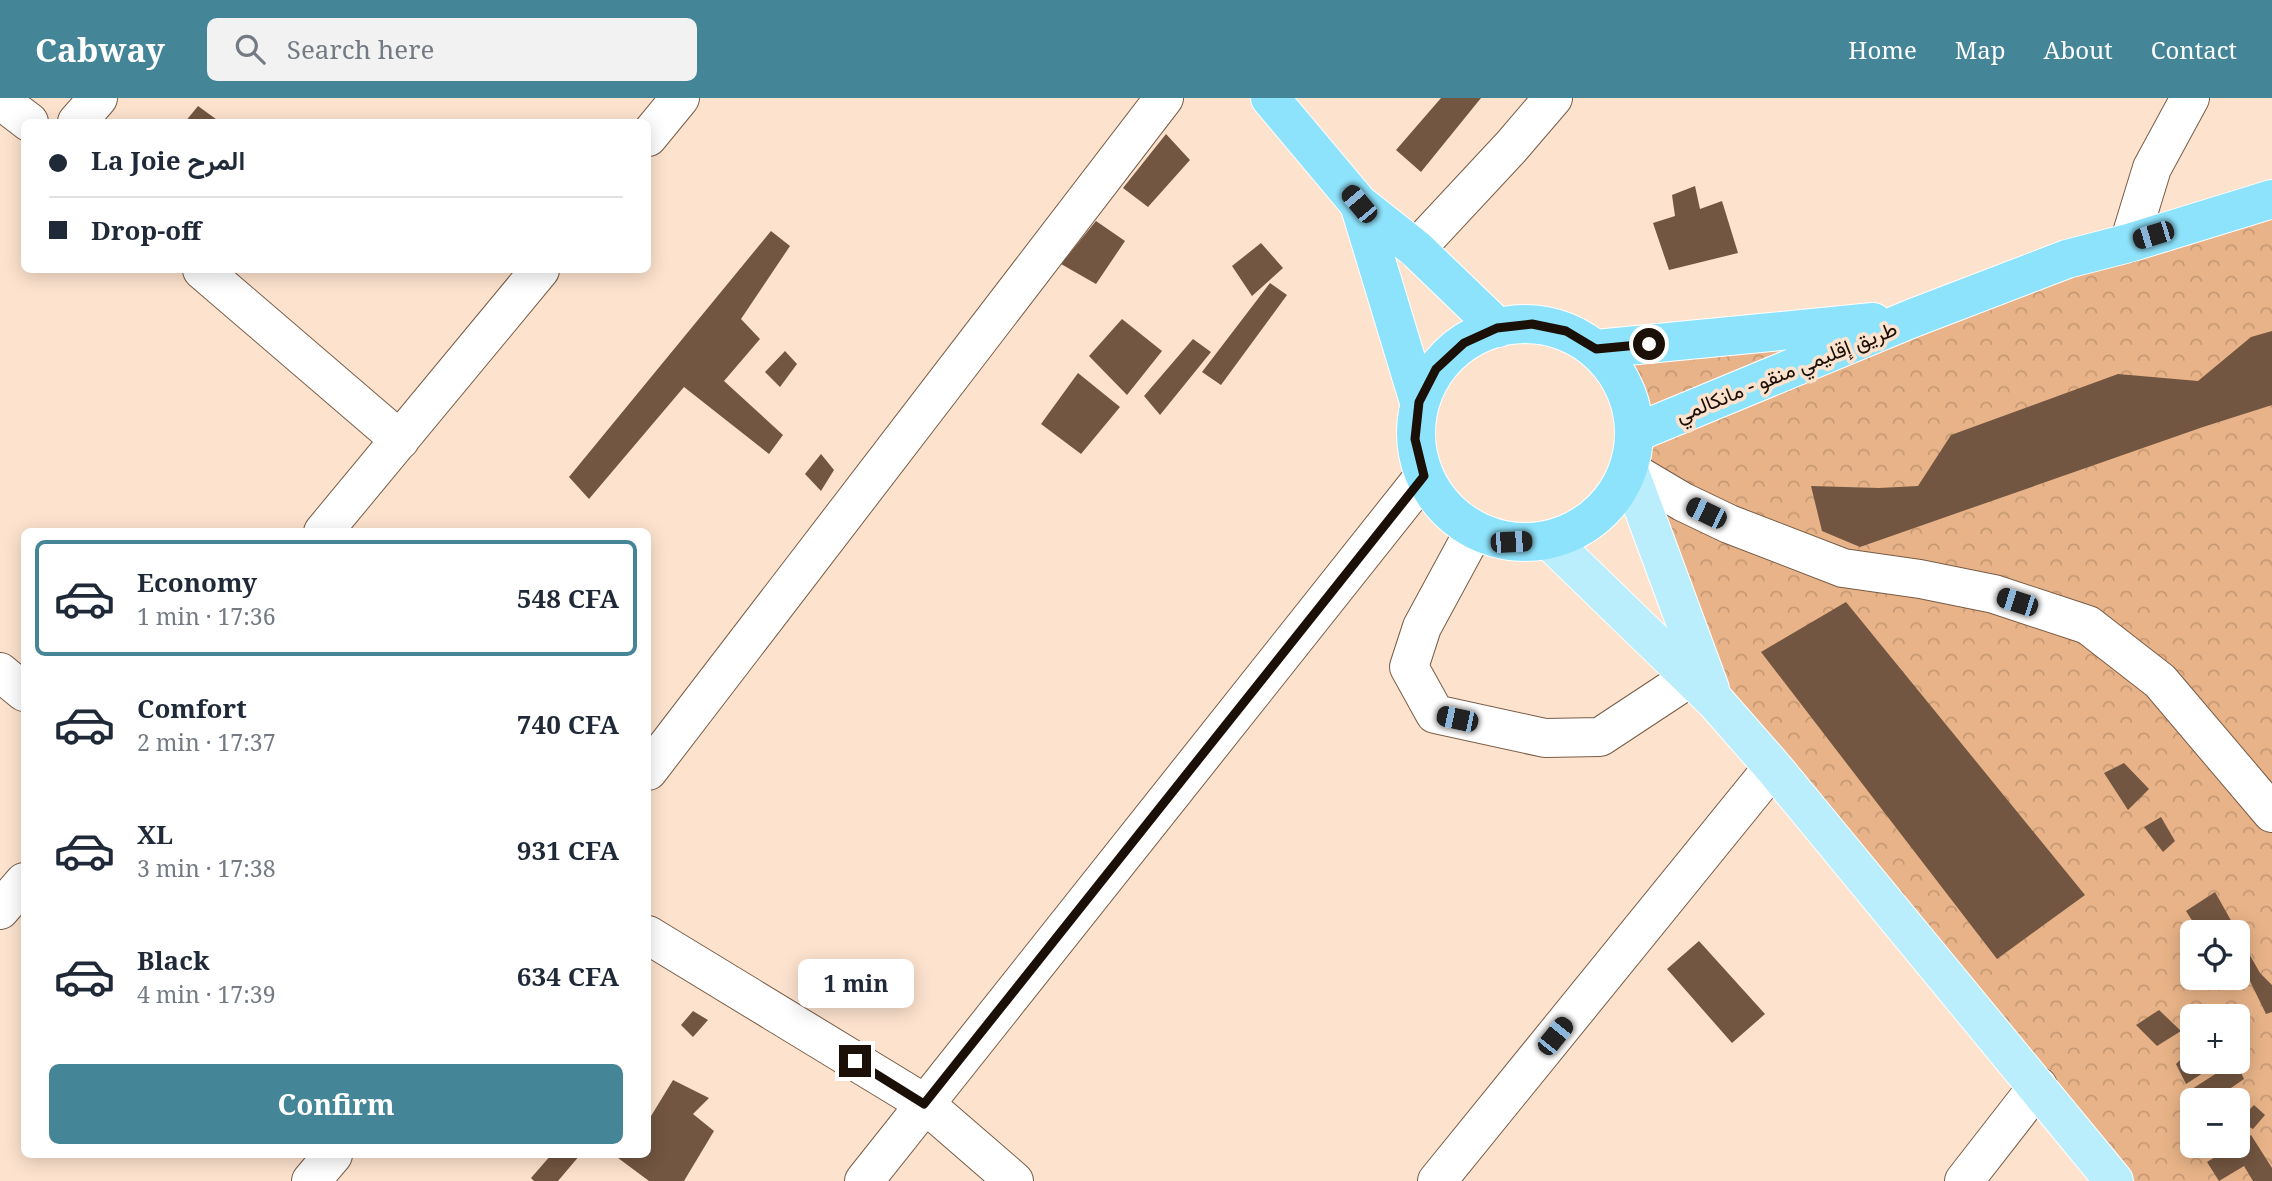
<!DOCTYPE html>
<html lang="en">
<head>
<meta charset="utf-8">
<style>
	:root { --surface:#fff; --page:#f2f2f3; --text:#1f2937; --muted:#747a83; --line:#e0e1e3; --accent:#448598 }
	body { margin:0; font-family:"Noto Serif",Vazirmatn,serif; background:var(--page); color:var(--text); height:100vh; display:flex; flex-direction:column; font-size:26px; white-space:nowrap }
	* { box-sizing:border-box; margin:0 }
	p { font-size:23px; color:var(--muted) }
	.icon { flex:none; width:38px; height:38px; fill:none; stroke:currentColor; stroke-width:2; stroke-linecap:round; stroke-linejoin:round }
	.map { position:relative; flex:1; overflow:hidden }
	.details { position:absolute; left:21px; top:430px; width:630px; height:630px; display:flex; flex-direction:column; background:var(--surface); border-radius:10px; box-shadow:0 4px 18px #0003 }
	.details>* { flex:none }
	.hud { position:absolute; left:21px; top:21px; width:630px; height:154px; border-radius:10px; box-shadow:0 4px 18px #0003; display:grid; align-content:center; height:154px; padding:0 28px; background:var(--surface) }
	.fabs { position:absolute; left:2180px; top:822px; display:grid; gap:14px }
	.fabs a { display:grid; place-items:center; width:70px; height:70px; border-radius:10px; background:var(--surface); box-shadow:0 4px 18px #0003; font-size:35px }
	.end { position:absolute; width:32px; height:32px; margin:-16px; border:9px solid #1b1008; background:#fff; box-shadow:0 0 0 4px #fff }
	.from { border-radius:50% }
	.bubble { position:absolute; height:49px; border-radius:10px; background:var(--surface); box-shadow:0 4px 18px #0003; font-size:23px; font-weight:700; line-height:49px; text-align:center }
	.car { position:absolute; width:21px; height:42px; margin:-21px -10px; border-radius:9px; box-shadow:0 0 5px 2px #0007; background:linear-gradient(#222 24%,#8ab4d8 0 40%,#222 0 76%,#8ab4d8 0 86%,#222 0) }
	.hud b { display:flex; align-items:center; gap:24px; height:66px; font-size:26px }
	.hud b+b { border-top:2px solid var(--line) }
	.hud i { width:18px; height:18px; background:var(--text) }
	ul { padding:12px 0 0; list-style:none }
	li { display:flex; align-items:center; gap:21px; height:116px; margin:0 14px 10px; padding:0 14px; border:4px solid transparent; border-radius:10px }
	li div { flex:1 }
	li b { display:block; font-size:26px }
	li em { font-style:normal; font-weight:700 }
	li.selected { border-color:var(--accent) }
	li>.icon { width:63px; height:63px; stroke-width:1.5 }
	.primary-button { display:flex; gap:14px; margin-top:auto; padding:14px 28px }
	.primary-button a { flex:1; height:80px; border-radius:10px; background:var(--accent); color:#fff; font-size:28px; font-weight:700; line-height:80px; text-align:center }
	header { display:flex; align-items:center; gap:42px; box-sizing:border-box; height:98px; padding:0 35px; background:var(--accent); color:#fff }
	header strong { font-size:33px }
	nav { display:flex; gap:38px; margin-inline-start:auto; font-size:24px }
	.search { width:490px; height:63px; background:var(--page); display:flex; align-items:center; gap:18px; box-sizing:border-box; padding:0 24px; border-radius:10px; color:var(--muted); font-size:26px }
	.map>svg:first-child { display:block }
</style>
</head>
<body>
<header>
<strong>Cabway</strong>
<div class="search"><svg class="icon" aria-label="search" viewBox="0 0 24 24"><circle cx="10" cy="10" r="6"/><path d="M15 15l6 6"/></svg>Search here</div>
<nav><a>Home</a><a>Map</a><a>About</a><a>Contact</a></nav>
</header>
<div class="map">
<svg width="2272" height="1083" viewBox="0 0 2272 1083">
	<defs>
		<pattern id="park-crowns" width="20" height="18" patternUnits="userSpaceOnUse" patternTransform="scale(1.75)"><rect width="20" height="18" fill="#e8b388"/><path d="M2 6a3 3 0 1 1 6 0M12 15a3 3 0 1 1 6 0" fill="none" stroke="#c69974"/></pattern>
	</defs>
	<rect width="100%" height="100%" fill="#fde3ce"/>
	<path fill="url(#park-crowns)" fill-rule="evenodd" d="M2272,100V1083H2114L1715,603L1629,372C1631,360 1636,346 1635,334C1635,300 1618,275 1596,251L1913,220ZM2193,835H2238V880H2193ZM2193,919H2238V964H2193ZM2193,1003H2238V1048H2193Z"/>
	<path fill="#725641" d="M1441,0H1481L1421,74L1396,52Z
		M198,8L220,24H185Z
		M1166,36L1190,62L1148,109L1123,90Z
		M1695,88L1700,111L1722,103L1738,155L1669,172L1653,125L1675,118L1672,97Z
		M1096,123L1125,143L1096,186L1061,166Z
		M771,133L790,148L741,221L760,241L724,283L783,337L769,356L684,289L589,401L569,379Z
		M1261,145L1283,170L1252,198L1232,168Z
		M1270,185L1287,197L1221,287L1202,274Z
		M1122,221L1162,253L1127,297L1089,258Z
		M2272,233V307L2203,329L1860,449L1822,433L1811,388L1879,390L1918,388L1951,337L2118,276L2198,283L2251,239Z
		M1193,241L1211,254L1160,317L1144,298Z
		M785,253L797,266L780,289L765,274Z
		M1078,275L1120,309L1081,356L1041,326Z
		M821,356L834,372L821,393L805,376Z
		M1846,504L2085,797L1997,861L1761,554Z
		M2124,665L2149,691L2128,712L2104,675Z
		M2161,719L2175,743L2163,754L2144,729Z
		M2215,794L2238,835H2200L2186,813Z
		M2238,836L2260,875L2272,887V914L2266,916L2249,881L2235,889L2229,880H2238Z
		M1699,843L1765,916L1732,945L1667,871Z
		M2159,912L2181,933L2157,948L2136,927Z
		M693,913L708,922L693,939L681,927Z
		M2193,950V964H2220L2186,986L2176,966Z
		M2234,964H2236L2244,981L2212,1003H2193L2192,991Z
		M673,982L709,1000L693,1016L714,1033L684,1083H649L614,1057H648V1023Z
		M2254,1007L2265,1017L2253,1031L2238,1023Z
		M2251,1037L2272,1070V1083H2253L2244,1068L2219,1083L2207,1064L2233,1048H2238V1045Z
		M551,1057H580L558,1083H534L531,1080Z"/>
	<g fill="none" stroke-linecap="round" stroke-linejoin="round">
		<g stroke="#785c46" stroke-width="40">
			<path id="minor" d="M0,2L29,24
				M77,24L98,0
				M648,39L680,0
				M2129,145L2152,70L2190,0
				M1416,151L1511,49L1553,0
				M202,172L400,342
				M1629,372L1683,404L1729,426L1843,470L1920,481L1994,496L2088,527L2160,583L2272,715
				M1474,433L1422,529L1409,569L1435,616L1545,640L1600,639L1691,579
				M323,434L540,172
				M0,574L24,594
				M648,673L1164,0
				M0,812L24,784
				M648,837L924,1005L1014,1083
				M311,1083L333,1057
				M864,1083L1424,378
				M1437,1083L1773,669
				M1964,1083L2038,988"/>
		</g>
		<g stroke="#fff" stroke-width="40">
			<path id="major" d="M1629,372L1710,591
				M1549,442L1715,603L1773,669L2114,1083"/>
		</g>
		<g stroke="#fff" stroke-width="40">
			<path id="highway" d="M1270,0L1359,106L1416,151L1498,230
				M1359,106L1419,304
				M1416 335a109 109 0 1 1 218 0a109 109 0 1 1-218 0Z
				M1596,251L1873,224
				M1635,335L1913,220L2067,161L2129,145L2272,101"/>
		</g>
		<use href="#minor" stroke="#fff" stroke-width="38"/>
		<use href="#major" stroke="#bbeefd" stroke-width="38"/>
		<use href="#highway" stroke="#8ee3fc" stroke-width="38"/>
	</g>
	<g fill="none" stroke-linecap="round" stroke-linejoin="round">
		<path stroke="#1b1008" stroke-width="9" d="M855,963L924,1006L1424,378L1415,341L1419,304L1436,271L1464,245L1497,230L1532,226L1566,233L1596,251L1649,246"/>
	</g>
	<g text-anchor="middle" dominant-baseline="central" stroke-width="7" stroke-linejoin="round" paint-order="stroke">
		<g font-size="21" fill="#1b1008" stroke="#fde3ce">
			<text transform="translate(1786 273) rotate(-22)">طريق إقليمي منقو - مانكالمي</text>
		</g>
	</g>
</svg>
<div class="fabs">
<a><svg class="icon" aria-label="locate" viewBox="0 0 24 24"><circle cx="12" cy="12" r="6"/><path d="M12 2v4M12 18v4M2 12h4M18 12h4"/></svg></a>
<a>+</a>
<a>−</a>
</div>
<i class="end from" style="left:1649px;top:246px"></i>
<i class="end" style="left:855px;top:963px"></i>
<div class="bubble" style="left:798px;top:861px;width:116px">1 min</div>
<i class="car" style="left:1359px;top:106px;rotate:320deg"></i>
<i class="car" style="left:2153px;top:137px;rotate:253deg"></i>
<i class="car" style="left:1706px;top:415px;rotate:296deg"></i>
<i class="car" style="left:1511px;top:444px;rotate:87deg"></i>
<i class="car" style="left:2017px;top:504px;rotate:288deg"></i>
<i class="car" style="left:1457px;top:621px;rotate:282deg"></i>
<i class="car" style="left:1555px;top:938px;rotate:39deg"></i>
<div class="hud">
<b><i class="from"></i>La Joie المرح</b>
<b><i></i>Drop-off</b>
</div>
<section class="details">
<ul>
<li class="selected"><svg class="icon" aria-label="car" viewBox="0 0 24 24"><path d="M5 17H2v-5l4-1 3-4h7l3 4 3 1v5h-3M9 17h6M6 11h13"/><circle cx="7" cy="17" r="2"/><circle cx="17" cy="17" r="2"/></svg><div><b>Economy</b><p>1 min · 17:36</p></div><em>548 CFA</em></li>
<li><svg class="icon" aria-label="car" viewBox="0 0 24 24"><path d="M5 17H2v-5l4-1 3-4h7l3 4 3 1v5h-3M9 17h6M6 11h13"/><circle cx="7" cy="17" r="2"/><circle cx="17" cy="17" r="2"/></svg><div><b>Comfort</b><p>2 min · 17:37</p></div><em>740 CFA</em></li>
<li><svg class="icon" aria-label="car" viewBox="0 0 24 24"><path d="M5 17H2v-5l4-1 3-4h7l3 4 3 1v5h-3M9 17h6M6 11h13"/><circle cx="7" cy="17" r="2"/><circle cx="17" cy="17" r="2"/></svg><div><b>XL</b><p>3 min · 17:38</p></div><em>931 CFA</em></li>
<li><svg class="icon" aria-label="car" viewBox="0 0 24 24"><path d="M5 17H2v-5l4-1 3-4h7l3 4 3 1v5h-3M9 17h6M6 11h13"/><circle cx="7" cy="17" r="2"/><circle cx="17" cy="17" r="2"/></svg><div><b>Black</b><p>4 min · 17:39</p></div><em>634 CFA</em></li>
</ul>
<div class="primary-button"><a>Confirm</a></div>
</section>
</div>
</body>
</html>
